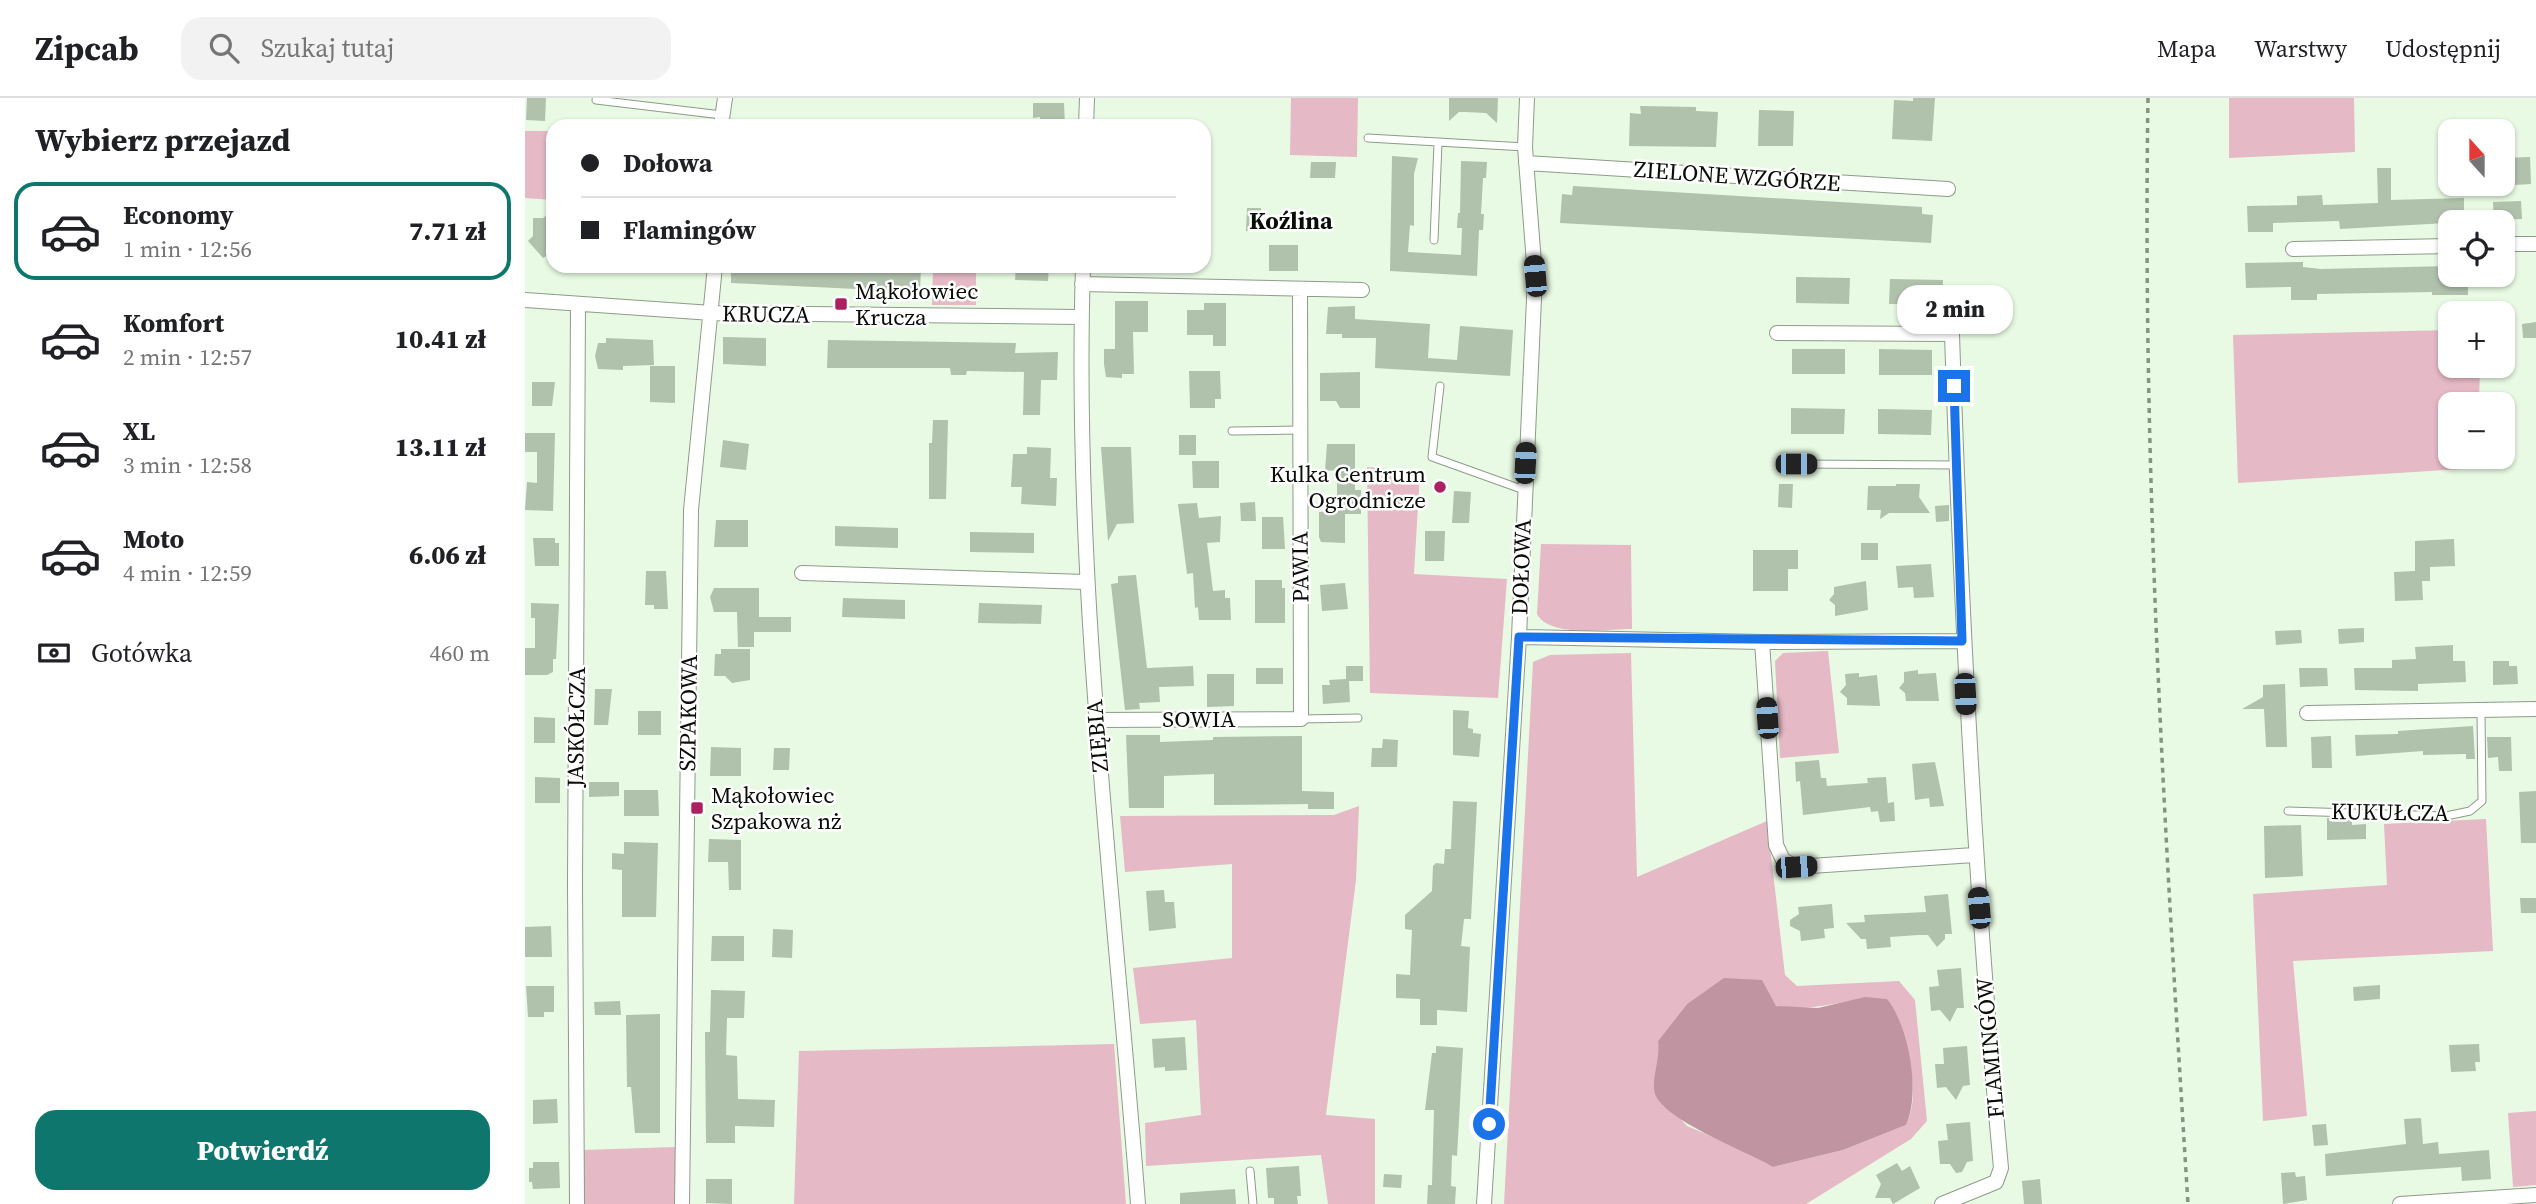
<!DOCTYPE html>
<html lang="pl">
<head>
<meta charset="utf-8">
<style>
	:root { --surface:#fff; --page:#f2f2f2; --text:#202124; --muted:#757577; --line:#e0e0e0; --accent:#0f766e }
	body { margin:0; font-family:"Source Serif 4",serif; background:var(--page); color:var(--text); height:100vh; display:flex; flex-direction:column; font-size:26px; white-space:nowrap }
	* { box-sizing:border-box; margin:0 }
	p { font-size:23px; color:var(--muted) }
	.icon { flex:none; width:38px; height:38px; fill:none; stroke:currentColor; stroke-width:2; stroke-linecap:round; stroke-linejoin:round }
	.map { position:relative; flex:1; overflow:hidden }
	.sheet { display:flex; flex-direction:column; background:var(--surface); width:525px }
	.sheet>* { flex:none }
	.top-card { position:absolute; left:21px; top:21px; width:665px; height:154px; border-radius:21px; box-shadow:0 2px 5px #0004; display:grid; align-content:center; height:154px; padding:0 35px; background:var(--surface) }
	.needle { width:46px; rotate:339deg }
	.fabs { position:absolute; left:1913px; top:21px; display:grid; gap:14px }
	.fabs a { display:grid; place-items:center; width:77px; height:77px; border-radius:14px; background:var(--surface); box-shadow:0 2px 5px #0004; font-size:35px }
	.end { position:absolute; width:32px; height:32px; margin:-16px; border:9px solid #1a73e8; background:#fff; box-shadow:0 0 0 4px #fff }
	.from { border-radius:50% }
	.bubble { position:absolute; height:49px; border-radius:21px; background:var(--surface); box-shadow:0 2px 5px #0004; font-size:23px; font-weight:800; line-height:49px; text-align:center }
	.car { position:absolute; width:21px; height:42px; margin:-21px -10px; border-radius:9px; box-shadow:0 0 5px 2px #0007; background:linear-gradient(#222 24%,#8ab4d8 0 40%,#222 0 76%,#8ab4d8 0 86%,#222 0) }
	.top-card b { display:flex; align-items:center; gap:24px; height:66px; font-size:26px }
	.top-card b+b { border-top:2px solid var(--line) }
	.top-card i { width:18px; height:18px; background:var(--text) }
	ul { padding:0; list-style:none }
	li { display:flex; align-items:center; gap:21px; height:98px; margin:0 14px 10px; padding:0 21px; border:4px solid transparent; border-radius:21px }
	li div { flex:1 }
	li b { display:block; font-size:26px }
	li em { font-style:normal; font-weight:800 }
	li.active { border-color:var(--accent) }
	li>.icon { width:63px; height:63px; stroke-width:1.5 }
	h2 { padding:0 35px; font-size:32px; line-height:84px }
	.pay { display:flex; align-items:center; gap:18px; height:77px; padding:0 35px; font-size:26px }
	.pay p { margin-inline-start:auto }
	.button { display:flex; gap:14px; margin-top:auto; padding:14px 35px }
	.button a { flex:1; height:80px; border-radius:21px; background:var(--accent); color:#fff; font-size:28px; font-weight:800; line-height:80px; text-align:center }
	header { display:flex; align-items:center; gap:42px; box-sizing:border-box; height:98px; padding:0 35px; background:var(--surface); border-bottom:2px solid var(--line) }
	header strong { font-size:33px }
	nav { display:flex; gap:38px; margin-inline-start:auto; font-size:24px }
	.search { width:490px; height:63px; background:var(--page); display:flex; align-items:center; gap:18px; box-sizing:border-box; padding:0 24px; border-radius:21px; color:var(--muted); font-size:26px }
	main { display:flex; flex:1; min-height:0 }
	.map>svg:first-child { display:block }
</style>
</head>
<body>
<header>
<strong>Zipcab</strong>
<div class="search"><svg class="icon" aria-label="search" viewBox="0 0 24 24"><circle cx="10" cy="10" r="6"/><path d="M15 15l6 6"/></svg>Szukaj tutaj</div>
<nav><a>Mapa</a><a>Warstwy</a><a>Udostępnij</a></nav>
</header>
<main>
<section class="sheet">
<h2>Wybierz przejazd</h2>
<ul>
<li class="active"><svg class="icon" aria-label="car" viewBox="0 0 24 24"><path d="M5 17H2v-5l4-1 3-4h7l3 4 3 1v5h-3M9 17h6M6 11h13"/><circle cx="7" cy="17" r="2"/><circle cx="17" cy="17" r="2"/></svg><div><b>Economy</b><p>1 min · 12:56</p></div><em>7.71 zł</em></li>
<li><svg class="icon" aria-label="car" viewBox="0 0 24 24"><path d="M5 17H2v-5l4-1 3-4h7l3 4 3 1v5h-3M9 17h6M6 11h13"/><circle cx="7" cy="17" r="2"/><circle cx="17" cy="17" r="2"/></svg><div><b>Komfort</b><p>2 min · 12:57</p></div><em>10.41 zł</em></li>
<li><svg class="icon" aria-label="car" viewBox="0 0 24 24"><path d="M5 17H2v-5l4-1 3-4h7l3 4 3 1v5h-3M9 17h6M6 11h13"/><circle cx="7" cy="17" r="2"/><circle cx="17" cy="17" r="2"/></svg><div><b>XL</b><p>3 min · 12:58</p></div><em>13.11 zł</em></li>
<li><svg class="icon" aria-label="car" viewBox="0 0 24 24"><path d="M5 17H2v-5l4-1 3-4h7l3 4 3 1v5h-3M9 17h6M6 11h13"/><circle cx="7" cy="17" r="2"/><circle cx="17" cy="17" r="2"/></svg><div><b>Moto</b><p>4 min · 12:59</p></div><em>6.06 zł</em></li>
</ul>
<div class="pay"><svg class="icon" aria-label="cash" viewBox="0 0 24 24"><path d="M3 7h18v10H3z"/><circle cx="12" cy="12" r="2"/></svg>Gotówka<p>460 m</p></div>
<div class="button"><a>Potwierdź</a></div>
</section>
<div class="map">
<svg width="2011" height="1106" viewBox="0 0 2011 1106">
	<rect width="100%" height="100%" fill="#e8fae3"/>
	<path fill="#e5b9c5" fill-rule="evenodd" d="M766,0H833L832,59L765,57Z
		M1704,0H1829L1830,54L1704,60Z
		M0,33H28V102L0,100Z
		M408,168H451V207H407Z
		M1925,232V268H1955L1954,306H1925V359H1953V370L1713,385L1708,237Z
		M842,369L895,374L889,476L982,481L973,600L845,595Z
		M1016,446L1106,447L1107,531C1081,531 1025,540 1012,516Z
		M1303,553L1314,655L1255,660L1250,563L1258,555Z
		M1106,555L1112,779L1242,723L1260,877L1272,888L1374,883L1390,902L1402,1023L1386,1041L1281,1106H979L1008,564L1025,557ZM1199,881C1215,889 1235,905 1253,908C1290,915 1325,898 1362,901C1376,940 1400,987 1381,1027L1318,1052L1248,1069L1225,1055L1162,1028L1129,992L1134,956L1133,943L1162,906Z
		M834,708L831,782L801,1017L850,1021V1106H803L796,1057L621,1068L620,1025L676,1017L671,922L615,926L608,870L707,860V766L600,774L595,718L809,717Z
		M1961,721L1968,853L1768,863L1782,1018L1738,1023L1728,796L1862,787L1859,726Z
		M589,946L601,1106H269L274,953Z
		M2011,1013V1087L1988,1089L1983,1015Z
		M150,1049V1106H59L58,1052Z"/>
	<path fill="#c095a1" d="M1199,880L1237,882L1251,908L1293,910L1340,899L1362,901C1384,928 1396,995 1381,1027L1318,1052L1248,1069C1223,1053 1130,1020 1129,991C1128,976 1135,961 1133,943L1162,906Z"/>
	<path fill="#b0c1ac" d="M2,0H21L20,23L1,22Z
		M924,0H973L972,25L961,15L940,14H934L924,23Z
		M1388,0H1410L1407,43L1367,41L1369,2L1388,3Z
		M508,5H539L540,28H515V19L508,20Z
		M1115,8L1171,9V13L1193,14L1191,49L1104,48L1105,15L1116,16Z
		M1234,12L1269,13L1268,48H1233Z
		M867,58L893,60L889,76V128L885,127L883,154L936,157L937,130H932L933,115H935L936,63L962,64L961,80H958L956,116H959L958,132H954L952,178L865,173Z
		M2005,59L2006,86L1989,87V73L1978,74V60Z
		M786,64H811L810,80H785Z
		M1852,70H1866V102L1939,100V124L1815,131L1814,123L1748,125V134H1723L1722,108L1772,107V98L1797,97L1798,107L1853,105Z
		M1048,88L1397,109V116L1408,117L1406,145L1035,125L1037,96L1047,97Z
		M1996,103L1997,121L1969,122L1968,104Z
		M722,110H736L735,133H721Z
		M28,112V154L18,160L3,143L8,138V120H18Z
		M744,147H773V173H744Z
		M1778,164V169L1796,171L1925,168V177H1943V197H1907V194L1792,196V202H1766V189L1721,190L1720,165Z
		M206,168H396L395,194L206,185Z
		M491,168H524L523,183L490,182Z
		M1271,179L1325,180L1324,206L1271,205Z
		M1365,181L1418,182L1417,207L1364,206Z
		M590,203H623V234H608L609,276H597V280L581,279L579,266V251H590Z
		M679,205H701V248H688V237H662V212H679Z
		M830,208V221L905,226L903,260L932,262L935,228L988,232L985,278L850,270L851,240H817V236H801L803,209Z
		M2011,224V240H1998L1997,226Z
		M198,239L241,240V268L198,266Z
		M81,240L128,242L129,267L98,268V272L73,271L70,258L73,245H81Z
		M303,242L491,245L490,255L533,254L532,282H516L515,317H498L499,274L442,273L441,277H426L425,270H302Z
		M1267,251H1320V276H1267Z
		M1354,251L1407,252V277H1354Z
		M125,268H150V305L125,304Z
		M664,273H695L696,301H690V310H665Z
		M835,274V310H815L811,303H795V275Z
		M7,284H30L27,308H7Z
		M1266,310L1320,311L1319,336H1266Z
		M1353,311L1407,312L1406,337L1353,336Z
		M408,322H423L421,401H404V345H407Z
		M0,335H30L28,413L0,412L2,384L12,385V354H0Z
		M654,337H671V357H654Z
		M198,342L224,346L221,372L195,369Z
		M802,346H830V392H836V416H820V445L796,444L794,439V414L812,413V372L800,373Z
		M502,349L526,350L525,380H532L531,408L496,406L497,389H486L488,356H502Z
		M576,349H606L609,425L592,426L583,443Z
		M667,363H694V390H668Z
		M1254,386H1268L1267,410L1253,409Z
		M1371,386H1395L1394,399L1405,415H1364L1355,421L1356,412H1342L1343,388H1371Z
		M929,393L946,394L944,425H927Z
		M730,404L731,423H716L715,405Z
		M672,405L674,420L696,418L695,444L682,445L688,493L700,492V500H705L706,522H674L673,509L670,510L668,475L662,476L653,406Z
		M1424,407V423L1411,424L1410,408Z
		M737,419H758L760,451H737Z
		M191,422H223V449H189Z
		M310,428L373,430V450L310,448Z
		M900,433H920L919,463H900Z
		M445,434L509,435V455L445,454Z
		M8,440H30V445H34V468H10Z
		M1929,441L1930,468L1905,469V483H1897L1898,502L1870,503L1869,474L1890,473V443Z
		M1336,445H1353V462H1336Z
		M1228,452H1273V471H1263V493H1228Z
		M1406,466L1409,499L1389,500L1388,489L1373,490L1371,468Z
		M121,473H141L143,511H129V507H120Z
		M611,477L622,570L668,568L669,588L634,589L635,604L614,605L615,611L600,612L586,486L593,485V478Z
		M730,482H757V490H760V525H730Z
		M1341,483L1343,512L1310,518V507L1304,502L1309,496V489Z
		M820,485L823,511L797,513L795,487Z
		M189,490H234V519H266V534H229V549H213L212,514H189L185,499Z
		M318,500L380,502V521L317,519Z
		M6,505L34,506L31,561H28V574L22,577H0V550H10V520H6Z
		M454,505L517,507L516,526L453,525Z
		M1839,530V544L1814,546L1813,531Z
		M1776,532L1777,545L1751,547L1750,533Z
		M1928,547V563H1940L1941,584L1893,586V593L1830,592L1829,570H1867V562L1891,561L1890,549Z
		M196,551H225V582L207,585L200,578H189L190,556H196Z
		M1968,563H1984V568H1992L1993,586L1968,587Z
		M821,568H838V583H824L825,604L798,606L797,587H805L804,582L821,581Z
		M731,570H758V586H731Z
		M1774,570H1802L1803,588L1775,589Z
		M1393,572V576L1411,575L1414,603H1381L1380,595L1374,590L1379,584V574Z
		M1334,575V579L1352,577L1355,608L1322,607V600L1315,594L1321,587L1320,576Z
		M682,576H709V608L682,609Z
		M1760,586L1762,649H1741L1739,611H1717L1738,599V587Z
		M70,591H87L83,627H69Z
		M928,612L944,613L943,630L948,631V635L956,636L954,659L928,657Z
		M113,613H136V637H113Z
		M9,619L30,620V645H9Z
		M1948,628L1950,661H1941V656L1898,657V653L1831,658L1830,637L1873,636V633Z
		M601,637H635V644L688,642V639L777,638V693L809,694V711H783V706L689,707V676L639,678V710H604Z
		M1806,638L1807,670H1787L1786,639Z
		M1962,639H1986L1987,673H1974L1973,659L1963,660Z
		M858,641L873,642L872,669H846L847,650H857Z
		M186,649L216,650V678H185Z
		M249,650H265L264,672H248Z
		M1294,662L1296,680H1301L1302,688L1343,685L1342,680L1361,679L1363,705L1369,704L1370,723L1355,724L1353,713L1346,714L1345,709L1278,717L1275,683L1271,684L1270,664Z
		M1410,664L1419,708L1405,709L1404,700L1390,702L1387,666Z
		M10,679L35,680V705H10Z
		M64,684H94V698L64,699Z
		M99,692H133L134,718H99Z
		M2011,693V745H1996L1994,694Z
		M928,703L952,704L946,821H939L936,848L945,849L942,914L912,912V927H895V901L871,900V876L885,877L887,832L880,831V817L907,793L908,768L911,765L919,766L920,751H926Z
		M1802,720L1827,721V727L1841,726V741L1802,742Z
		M1776,727L1778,778L1740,780L1739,728Z
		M184,741L216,742V792H204L203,764H183Z
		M99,744L133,745L131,819H97V772L87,771V755L99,756Z
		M639,792L640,804H649L651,830L624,833L621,793Z
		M1423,796L1427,836H1420V841L1412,849L1403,837H1393L1365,839L1366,849L1342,851L1341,841H1336L1321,825L1340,824L1339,817L1401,814L1399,798Z
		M1995,800H2011V815H1996Z
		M1307,806L1309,830L1299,831L1300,840L1276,843L1275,833L1265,828V822L1274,816L1273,809Z
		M26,828L27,859H0V829Z
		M248,831L268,832L267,860L247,859Z
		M187,838H219V863H186Z
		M1436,870L1439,910H1432L1425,924L1415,912L1406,913L1404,889L1414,888L1412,872Z
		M1855,887V901L1829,903L1828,889Z
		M1,888H29V914H19V919H3Z
		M186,892L220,893L219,920H202L201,957L212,958L213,1001L250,1002L249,1029L210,1028V1045H181L180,938V934H185Z
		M95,903L96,917H70L69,904Z
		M135,916V1035H110L106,989H102L101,917Z
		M660,939L662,972L640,973V969L629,970L627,941Z
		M1954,946L1955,964H1950L1951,973L1926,974L1924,947Z
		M911,948L938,950L932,1058L927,1057L926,1088L931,1089L930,1106H902L903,1087H907L909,1012H900L907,955H911Z
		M1442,948L1445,987L1438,988L1431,1002L1421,989L1412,990L1410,966H1419L1418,950Z
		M32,1001L33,1025L8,1026V1002Z
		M1896,1020L1898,1046L1913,1044L1914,1056L1964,1052L1966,1081L1937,1083L1936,1069L1801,1078L1800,1056L1881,1046L1879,1021Z
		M1445,1024L1448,1063L1442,1064L1437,1074L1431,1075L1425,1066H1415L1413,1043L1423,1042L1421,1026Z
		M1801,1026L1803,1047L1789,1048L1787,1027Z
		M8,1064H34L35,1090L8,1091L7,1084H4V1070H8Z
		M1372,1065L1377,1073L1385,1068L1395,1090L1368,1106L1365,1100H1350L1356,1086L1351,1077Z
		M774,1068L776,1098H772L773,1106H749V1100H743L741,1070Z
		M1770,1074L1771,1079L1780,1078L1782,1102L1758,1106L1756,1075Z
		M859,1076L877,1077L876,1090L858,1089Z
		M181,1081H207V1106L181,1105Z
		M1515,1081L1517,1106H1499L1497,1083Z
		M710,1091L711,1106H655V1095Z"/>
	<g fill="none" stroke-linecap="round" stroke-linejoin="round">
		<g stroke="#8c9c88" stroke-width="9">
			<path id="lane" d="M71,2L197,17
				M843,40L1000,49
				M909,142L913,45
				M915,288L907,359L999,392
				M707,333L773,332
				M1271,366L1431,367
				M776,621L833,620
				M1763,713L1921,718L1945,713L1957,703L1956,613
				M725,1073L728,1106"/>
		</g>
		<g stroke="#8c9c88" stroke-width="16">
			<path id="street" d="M196,28L200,0
				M561,28L562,0
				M1001,65L1423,91
				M1978,146H2011
				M1768,151L1925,148
				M558,168C548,482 589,793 613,1106
				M557,186L837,192
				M0,202L187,215L555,219
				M1252,235L1427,236C1436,515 1450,792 1476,1070L1471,1084L1417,1106
				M277,475L561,484
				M994,539L1237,544L1437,543
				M1237,544L1251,747L1258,762L1271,769L1449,757
				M1782,615L2011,611
				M571,622L776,621L775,191
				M52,1106L50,787L53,206
				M157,1106L166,412L190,168
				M959,1106L994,539L1010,178L1000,49L1002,0
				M1875,1106L2011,1097"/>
		</g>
		<path stroke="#869383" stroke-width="3.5" stroke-dasharray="5 5" stroke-linecap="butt" d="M1623,0C1617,369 1640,738 1663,1106"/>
		<use href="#lane" stroke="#fff" stroke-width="7"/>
		<use href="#street" stroke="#fff" stroke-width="14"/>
	</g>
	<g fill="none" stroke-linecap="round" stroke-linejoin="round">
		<path stroke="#1a73e8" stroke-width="9" d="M964,1026L994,539L1437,543L1429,288"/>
	</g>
	<g fill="#ac205f" stroke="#fff" stroke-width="2.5">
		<rect x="309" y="199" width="14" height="14" rx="3.5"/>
		<circle cx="915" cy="389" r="7"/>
		<rect x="165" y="703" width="14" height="14" rx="3.5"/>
	</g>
	<g text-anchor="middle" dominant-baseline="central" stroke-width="5" stroke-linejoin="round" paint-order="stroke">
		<g font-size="23" fill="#080d07" stroke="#fff">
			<text transform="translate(1212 78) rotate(4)">ZIELONE WZGÓRZE</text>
			<text transform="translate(241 216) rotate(1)">KRUCZA</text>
			<text transform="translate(775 469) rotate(-91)">PAWIA</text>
			<text transform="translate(996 469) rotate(-88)">DOŁOWA</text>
			<text transform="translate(163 615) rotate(-89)">SZPAKOWA</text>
			<text x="674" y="621">SOWIA</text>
			<text transform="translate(51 629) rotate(-89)">JASKÓŁCZA</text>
			<text transform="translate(572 638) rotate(-95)">ZIĘBIA</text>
			<text transform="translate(1865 714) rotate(1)">KUKUŁCZA</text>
			<text transform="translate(1465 950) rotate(-95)">FLAMINGÓW</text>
		</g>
		<g font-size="23" fill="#080d07" stroke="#fff" text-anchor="start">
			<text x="330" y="193">Mąkołowiec<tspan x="330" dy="26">Krucza</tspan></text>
			<text x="901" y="376" text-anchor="end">Kulka Centrum<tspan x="901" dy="26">Ogrodnicze</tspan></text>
			<text x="186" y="697">Mąkołowiec<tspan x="186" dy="26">Szpakowa nż</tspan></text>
		</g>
		<g font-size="24" font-weight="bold" fill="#080d07" stroke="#fff">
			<text x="766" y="122">Koźlina</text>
		</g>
	</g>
</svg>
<div class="fabs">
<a><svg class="needle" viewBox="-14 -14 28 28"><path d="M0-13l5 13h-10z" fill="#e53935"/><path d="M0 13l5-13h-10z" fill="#757577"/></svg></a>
<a><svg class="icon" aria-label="locate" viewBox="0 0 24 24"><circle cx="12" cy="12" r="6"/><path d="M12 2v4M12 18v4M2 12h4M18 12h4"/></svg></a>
<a>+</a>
<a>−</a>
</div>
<i class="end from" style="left:964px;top:1026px"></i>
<i class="end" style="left:1429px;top:288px"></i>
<div class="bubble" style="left:1372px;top:187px;width:116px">2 min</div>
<i class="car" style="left:1010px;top:178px;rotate:355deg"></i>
<i class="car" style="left:1000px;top:365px;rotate:3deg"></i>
<i class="car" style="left:1271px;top:366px;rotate:90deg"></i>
<i class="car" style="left:1440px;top:596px;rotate:177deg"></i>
<i class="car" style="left:1242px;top:620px;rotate:356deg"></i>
<i class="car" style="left:1271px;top:769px;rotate:86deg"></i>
<i class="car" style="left:1454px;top:810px;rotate:355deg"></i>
<div class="top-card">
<b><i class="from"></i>Dołowa</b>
<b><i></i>Flamingów</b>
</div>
</div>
</main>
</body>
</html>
